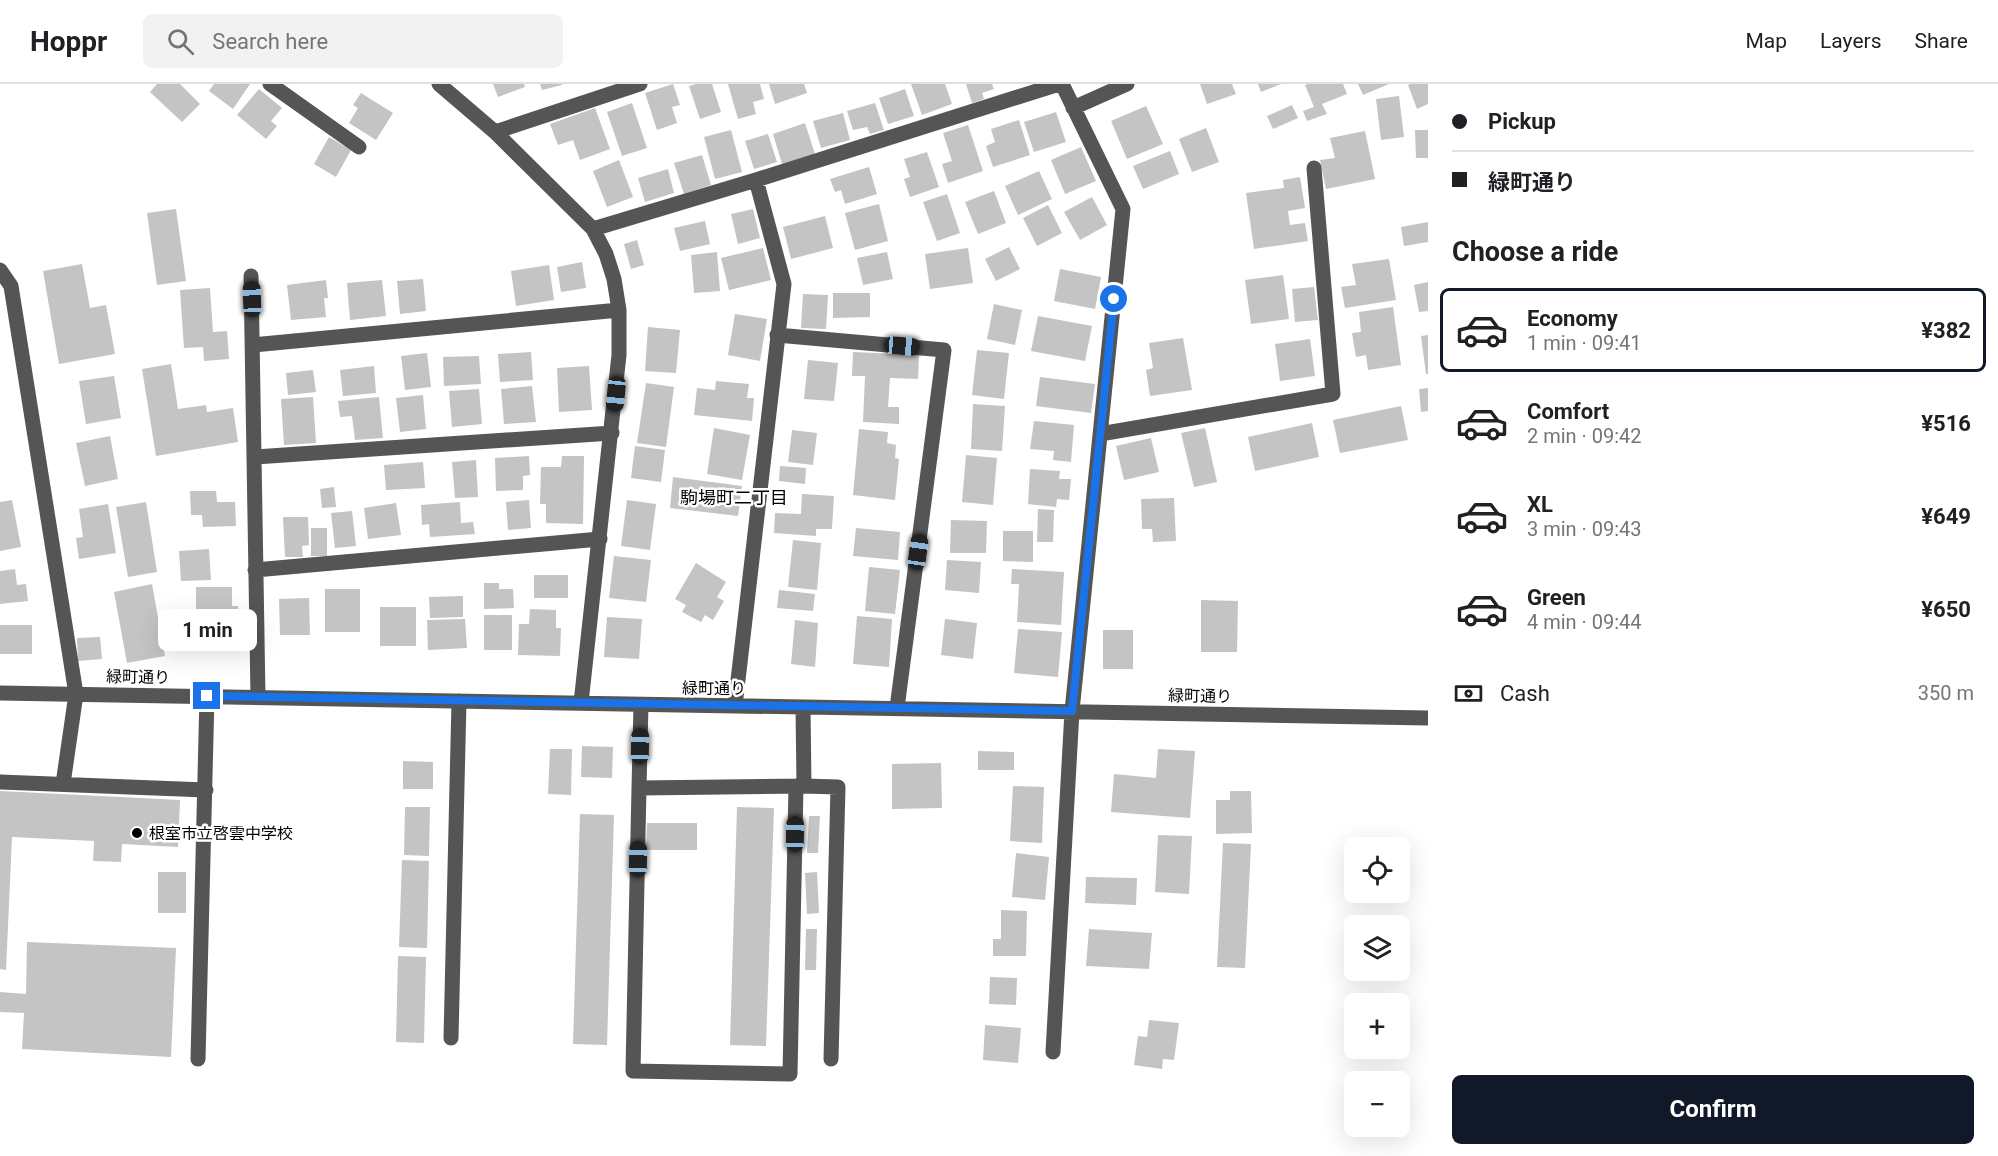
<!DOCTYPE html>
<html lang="en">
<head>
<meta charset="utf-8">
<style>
	:root { --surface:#fff; --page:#f2f2f2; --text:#202124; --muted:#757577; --line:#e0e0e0; --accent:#111827 }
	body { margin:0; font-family:Roboto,"Noto Sans JP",sans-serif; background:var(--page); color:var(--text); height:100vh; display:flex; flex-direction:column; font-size:22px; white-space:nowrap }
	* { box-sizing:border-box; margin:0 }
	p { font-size:20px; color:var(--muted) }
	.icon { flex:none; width:33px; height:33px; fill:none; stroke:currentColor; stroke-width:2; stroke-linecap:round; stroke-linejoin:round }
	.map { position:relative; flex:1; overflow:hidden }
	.sheet { display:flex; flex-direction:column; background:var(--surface); width:570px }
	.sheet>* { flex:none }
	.hud { display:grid; align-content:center; height:132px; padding:0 24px; background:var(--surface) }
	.controls { position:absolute; left:1344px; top:753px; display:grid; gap:12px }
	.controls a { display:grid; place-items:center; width:66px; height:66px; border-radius:9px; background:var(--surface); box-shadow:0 6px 24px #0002; font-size:30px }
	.end { position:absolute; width:27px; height:27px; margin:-14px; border:8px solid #1a73e8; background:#fff; box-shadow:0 0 0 3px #fff }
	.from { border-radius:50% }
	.bubble { position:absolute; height:42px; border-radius:9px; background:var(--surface); box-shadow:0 6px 24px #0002; font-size:20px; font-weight:700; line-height:42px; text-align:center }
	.car { position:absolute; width:18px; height:36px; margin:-18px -9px; border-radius:8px; box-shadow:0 0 4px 2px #0007; background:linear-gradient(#222 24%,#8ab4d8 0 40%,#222 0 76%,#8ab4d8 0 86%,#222 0) }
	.hud b { display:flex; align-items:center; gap:21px; height:57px; font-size:22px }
	.hud b+b { border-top:2px solid var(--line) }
	.hud i { width:15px; height:15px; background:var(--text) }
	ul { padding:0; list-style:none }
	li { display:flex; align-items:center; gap:18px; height:84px; margin:0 12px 9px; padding:0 12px; border:3px solid transparent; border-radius:9px }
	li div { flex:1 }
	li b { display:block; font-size:22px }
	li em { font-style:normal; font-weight:700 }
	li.selected { border-color:var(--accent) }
	li>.icon { width:54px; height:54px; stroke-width:1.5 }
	h2 { padding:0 24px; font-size:27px; line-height:72px }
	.pay { display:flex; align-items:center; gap:15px; height:66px; padding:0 24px; font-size:22px }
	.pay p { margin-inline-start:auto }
	.action { display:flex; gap:12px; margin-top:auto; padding:12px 24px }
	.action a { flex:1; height:69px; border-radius:9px; background:var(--accent); color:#fff; font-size:24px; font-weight:700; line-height:69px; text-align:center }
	header { display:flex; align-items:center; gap:36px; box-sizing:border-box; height:84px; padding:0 30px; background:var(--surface); border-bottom:2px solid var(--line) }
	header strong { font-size:28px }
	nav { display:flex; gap:33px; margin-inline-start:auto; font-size:21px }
	.search { width:420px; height:54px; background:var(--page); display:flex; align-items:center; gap:15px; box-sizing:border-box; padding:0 21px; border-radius:9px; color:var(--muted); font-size:22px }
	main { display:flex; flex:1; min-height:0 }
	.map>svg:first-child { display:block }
</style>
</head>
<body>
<header>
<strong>Hoppr</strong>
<div class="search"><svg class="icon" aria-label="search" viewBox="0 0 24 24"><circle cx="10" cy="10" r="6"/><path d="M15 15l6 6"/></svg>Search here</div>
<nav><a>Map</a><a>Layers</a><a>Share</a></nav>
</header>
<main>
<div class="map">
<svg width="1428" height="1072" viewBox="0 0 1428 1072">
	<rect width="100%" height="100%" fill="#fff"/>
	<path fill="#c4c4c4" d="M157,0H180L200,20L182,38L150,8Z
		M214,0H250L233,25L209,7Z
		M493,0H524L525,3L498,13Z
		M540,0H562V1L542,6Z
		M673,0L680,21L672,23L677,39L657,46L645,9Z
		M696,0H712L721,28L700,35L689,2Z
		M728,0H760L764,15L753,18L756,30L738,35Z
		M769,0H804L807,9L775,20Z
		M911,0H945L952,20L922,31Z
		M966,0H992L994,5L982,9L984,15L972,19Z
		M1200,0H1232L1236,10L1207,20Z
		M1258,0H1281L1261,8Z
		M1308,0H1343L1347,10L1322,20L1327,30L1307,37L1303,27L1314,23L1305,1Z
		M1358,0H1389L1363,11Z
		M1411,0H1428V20L1417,25L1408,1Z
		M259,5L282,24L271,37L277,42L266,55L237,31Z
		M905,5L914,32L888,40L879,14Z
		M361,9L393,29L376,56L349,39L358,24L353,21Z
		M1399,12L1404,53L1381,56L1376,15Z
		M632,19L647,64L622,72L607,28Z
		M875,19L884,46L870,50L867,43L853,46L847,27Z
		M1292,21L1298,34L1273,45L1267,32Z
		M1146,22L1163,60L1127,75L1111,37Z
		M595,24L610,65L580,76L573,56L558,61L550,40Z
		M1056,28L1066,58L1034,68L1024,38Z
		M843,29L850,56L821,64L813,37Z
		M1019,36L1030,71L993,83L986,62L995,58L991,45Z
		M805,39L815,70L782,80L773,50Z
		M968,41L983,87L948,99L942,80L952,77L943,49Z
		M1206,44L1219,78L1192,88L1179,55Z
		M731,46L742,88L715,95L704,53Z
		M1415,46H1428V74H1416Z
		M1365,47L1375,95L1326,105L1320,76L1335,74L1330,54Z
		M768,50L777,78L754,85L745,57Z
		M329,53L351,66L336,93L314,80Z
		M1081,63L1096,97L1065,110L1051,76Z
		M1170,67L1179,90L1143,105L1133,82Z
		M927,68L939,103L910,113L904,95L910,93L904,75Z
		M702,71L711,101L684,110L674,79Z
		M619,76L633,113L607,123L593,87Z
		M869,83L877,110L845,120L841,106L835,108L830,95Z
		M668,85L674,109L645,118L638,94Z
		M1039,87L1052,115L1018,131L1005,102Z
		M1300,93L1305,124L1288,127L1290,141L1305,139L1308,157L1254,165L1246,109L1284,104L1283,96Z
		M994,107L1006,139L978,150L965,118Z
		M947,110L960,149L937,157L923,118Z
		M1092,113L1107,141L1080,156L1064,128Z
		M879,120L888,157L855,166L845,129Z
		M1048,121L1062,149L1037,162L1023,134Z
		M176,125L186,197L157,201L147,129Z
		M753,125L760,154L738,160L731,130Z
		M825,132L833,164L791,175L783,143Z
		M705,137L710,160L680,167L674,144Z
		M1428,138V158L1404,162L1401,143Z
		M637,156L644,181L631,185L624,160Z
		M1009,163L1020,185L996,197L985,175Z
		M763,164L771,196L729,206L721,174Z
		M968,164L973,199L930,205L925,170Z
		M717,168L720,207L694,209L691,171Z
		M887,168L893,195L863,201L857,174Z
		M1389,175L1396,216L1345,224L1341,203L1356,201L1352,180Z
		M582,178L586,204L561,208L557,183Z
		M82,180L90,224L106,221L115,270L59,280L43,187Z
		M549,181L554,216L516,222L511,187Z
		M1060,185L1101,193L1095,225L1054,217Z
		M1283,191L1289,235L1251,240L1245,196Z
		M423,195L426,227L400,230L397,197Z
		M326,196L328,214H324L326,233L291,236L287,201Z
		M382,196L386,232L350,236L347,199Z
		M1428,198V227L1419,228L1414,201Z
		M1314,203L1318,236L1295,238L1292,205Z
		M210,204L213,248L227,247L229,275L204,277L203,263L184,264L180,206Z
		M833,209H870V233L833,234Z
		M803,210L828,211L826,245L801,244Z
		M994,220L1022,226L1015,261L987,255Z
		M1393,223L1401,281L1368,286L1366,271L1356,273L1352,249L1361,248L1359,228Z
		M735,230L767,235L760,277L728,271Z
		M1038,232L1092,242L1085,277L1031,267Z
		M648,243L680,246L676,289L645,287Z
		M1428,251V290H1426L1421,252Z
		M1183,254L1192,306L1150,312L1146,286L1153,284L1149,259Z
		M1310,255L1315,292L1280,297L1275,260Z
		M977,266L1009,269L1004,315L972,311Z
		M531,268L533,296L500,298L498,270Z
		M853,268L919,271L918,295L890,294L888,323H899V340L863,338L865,292H852Z
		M427,269L431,303L405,306L401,272Z
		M479,272L481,300L444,302L443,273Z
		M808,276L838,279L834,317L804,315Z
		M171,280L178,325L206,321L207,328L233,324L238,358L156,372L142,285Z
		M374,282L376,309L343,312L340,286Z
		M589,282L592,326L559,328L557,284Z
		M313,286L316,308L288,311L286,289Z
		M114,292L121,334L86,340L79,297Z
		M1040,293L1095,300L1091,329L1036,322Z
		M716,297L749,300L747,314H754L752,337L694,331L697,304L715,306Z
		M646,299L674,303L666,363L637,359Z
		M532,302L536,338L504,340L501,305Z
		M1428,304V327L1421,328L1419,305Z
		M479,305L482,340L452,343L449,307Z
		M423,311L426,345L400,348L396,314Z
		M313,313L316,359L284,361L281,315Z
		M379,313L383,354L355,356L352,332L340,333L338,317Z
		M973,320L1005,322L1002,367L971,365Z
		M1401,322L1408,356L1340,369L1333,336Z
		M1034,337L1074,341L1071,378L1053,376L1054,367L1030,365Z
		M1312,339L1319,373L1255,387L1248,353Z
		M714,344L750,351L742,396L707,390Z
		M1205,344L1217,398L1194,403L1181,349Z
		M859,345L888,348L887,359L896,361L895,374L899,375L895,416L853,411Z
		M792,346L817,349L813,381L788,378Z
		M110,352L118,395L85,402L76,359Z
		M1151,354L1159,388L1124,396L1116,362Z
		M635,362L665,366L661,398L631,394Z
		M966,371L997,374L993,421L962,418Z
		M529,372L530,391L523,392V406L496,407L495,374Z
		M562,372H584L583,440L546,439V420H540L541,383H561Z
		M476,376L478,413L455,414L452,378Z
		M423,378L425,404L386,406L384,381Z
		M780,382L806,384L805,400L779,397Z
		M1030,385L1060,387L1059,395H1071L1069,416L1057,415L1056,423L1028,420Z
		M673,393L742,402L738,432L670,424Z
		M334,403L336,423L322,424L320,405Z
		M190,407H216L217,418H235L236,442L203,443L202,431H191Z
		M802,410L834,412L832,445H816V452L774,449L775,429L801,430Z
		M1174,414L1176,457L1153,458L1152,445H1142L1141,415Z
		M12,416L21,463L0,467V418Z
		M529,416L531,444L508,446L506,418Z
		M627,416L656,420L650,466L621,462Z
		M146,418L157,488L128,493L116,423Z
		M460,418L461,439L473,438L475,450L430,453L429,440L422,441L421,421Z
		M396,419L401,451L368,455L364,424Z
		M108,420L116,469L79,475L76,454L83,453L79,425Z
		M1038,425L1054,426L1053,458H1037Z
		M352,427L356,462L335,464L331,429Z
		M283,433H308L309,461L302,462L303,473H285Z
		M951,436L987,437L986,469H950Z
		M311,444H327V472H311Z
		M856,444L900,448L898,476L853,472Z
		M1003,447H1033V478L1003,477Z
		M793,456L821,459L817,506L788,503Z
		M209,465L211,496L181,497L179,467Z
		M614,472L651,476L646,518L609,514Z
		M947,476L981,478L979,509L945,506Z
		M696,479L726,498L717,513L724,517L713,536L705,531L701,538L682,528L686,521L675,515Z
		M869,483L900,486L895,530L865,527Z
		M15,485L17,501L26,500L28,517L0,520V487Z
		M1012,485L1064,488L1061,541L1017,538L1019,500H1011Z
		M534,491H568V514H534Z
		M484,499H499V505H513L514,524L484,525Z
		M152,500L165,572L127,579L114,508Z
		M196,503H232V522H238V540L196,539Z
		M325,505H360V548H325Z
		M779,506L815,510L813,527L777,524Z
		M463,512V533L430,534L429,513Z
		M309,514L310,551H280L279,515Z
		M1201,516L1238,517L1237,568H1201Z
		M380,523H416V562H380Z
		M530,525L556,526V544H561L560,572L518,571L519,540H529Z
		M484,531H512V566H484Z
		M857,532L892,535L889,583L853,580Z
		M607,533L642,535L639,575L604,573Z
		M465,535L467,564L428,566L427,536Z
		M945,535L977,539L973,575L941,571Z
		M795,536L818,539L815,583L791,580Z
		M0,541H32V570H0Z
		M1018,545L1062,548L1058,593L1014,589Z
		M1103,546H1133V585H1103Z
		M100,553L102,575L78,577L77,554Z
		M582,662L613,663L612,694L581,693Z
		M550,665H572L571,711L548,710Z
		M1158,665L1195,667L1190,734L1111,728L1114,690L1156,694Z
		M978,667L1014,668V686H978Z
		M403,677L433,678V705H403Z
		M941,679L942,724L892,725V680Z
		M1013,702L1044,703L1042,759L1010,757Z
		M0,707L180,716L178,763L122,760L121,778L93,777L94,757L12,753L6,886L0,885Z
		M1230,707H1251L1252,749L1216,750V716H1230Z
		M405,723H430L429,772L404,771Z
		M737,723L774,724L766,962L730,961Z
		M580,730L614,731L607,961L573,960Z
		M809,732H820L818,769H807Z
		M647,739H697V766H646Z
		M1158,751L1192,752L1189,810L1155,808Z
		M1223,759L1251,760L1245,884L1217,883Z
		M1016,769L1049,773L1045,816L1012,813Z
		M402,776L429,777L427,864L399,863Z
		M158,788H186V829H158Z
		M817,788L819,829L807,830L805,789Z
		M1086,793L1137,794L1136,821L1085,819Z
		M1001,826L1027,827L1026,872H993V855H1001Z
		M806,845H817L816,886H805Z
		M1089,845L1152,849L1149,885L1086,882Z
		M27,858L176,864L171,973L22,965L24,929L0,928V908L26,910Z
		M398,872L426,873L424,959L396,958Z
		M990,893L1017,894L1016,921L989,920Z
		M1149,936L1179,939L1174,976L1163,975L1162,985L1134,981L1138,952L1147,953Z
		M985,941L1021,944L1018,979L983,976Z"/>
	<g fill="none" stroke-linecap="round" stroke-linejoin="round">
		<path stroke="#555" stroke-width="15" d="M270,0L359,63
			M439,0L495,48L593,145L606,170L614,195L619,226V271L581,619
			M1073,24L1127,0
			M495,48L640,0
			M593,145L756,96L1059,0
			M0,186L11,202L76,610L63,700
			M251,192L258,613
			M777,251L944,266L897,624
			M253,261L619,226
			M1100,350L1333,310L1314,84
			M255,373L612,349
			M255,486L600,455
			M0,609L1428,634
			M641,621L639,704L804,702L803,623
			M735,622L784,200L756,96
			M0,698L206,706
			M804,702L838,703L831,975
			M639,704L633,987L790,990L796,702
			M451,954L459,617
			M1053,968L1072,627L1123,125L1062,0
			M198,975L207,612"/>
	</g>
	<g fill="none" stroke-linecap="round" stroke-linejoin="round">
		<path stroke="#1a73e8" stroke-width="8" d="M207,612L1072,627L1114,215"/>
	</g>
	<circle fill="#000" stroke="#fff" stroke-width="2" cx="137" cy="749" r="6"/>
	<g text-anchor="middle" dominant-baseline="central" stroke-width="5" stroke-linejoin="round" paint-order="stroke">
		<g font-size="16" fill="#000" stroke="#fff">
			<text transform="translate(138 593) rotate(1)">緑町通り</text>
			<text x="714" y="604">緑町通り</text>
			<text transform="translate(1200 612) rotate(1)">緑町通り</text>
		</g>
		<g font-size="16" fill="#000" stroke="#fff" text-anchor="start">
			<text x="149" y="749">根室市立啓雲中学校</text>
		</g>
		<g font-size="18" fill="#000" stroke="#fff">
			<text x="734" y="413">駒場町二丁目</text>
		</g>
	</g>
</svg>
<div class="controls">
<a><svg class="icon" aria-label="locate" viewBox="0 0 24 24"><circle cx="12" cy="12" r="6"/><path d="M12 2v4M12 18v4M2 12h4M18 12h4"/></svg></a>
<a><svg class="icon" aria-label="layers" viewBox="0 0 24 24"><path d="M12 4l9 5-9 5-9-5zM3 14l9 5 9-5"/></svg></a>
<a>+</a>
<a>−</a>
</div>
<i class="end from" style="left:1114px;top:215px"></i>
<i class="end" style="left:207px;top:612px"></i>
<div class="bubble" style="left:158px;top:525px;width:99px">1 min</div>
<i class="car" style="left:252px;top:215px;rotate:358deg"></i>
<i class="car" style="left:902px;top:262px;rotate:95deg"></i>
<i class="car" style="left:616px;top:310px;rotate:186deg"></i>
<i class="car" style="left:918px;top:468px;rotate:8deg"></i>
<i class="car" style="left:640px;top:662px;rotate:1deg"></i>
<i class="car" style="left:795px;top:750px;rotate:1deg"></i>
<i class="car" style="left:638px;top:775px;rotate:1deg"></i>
</div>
<section class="sheet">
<div class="hud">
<b><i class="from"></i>Pickup</b>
<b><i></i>緑町通り</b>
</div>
<h2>Choose a ride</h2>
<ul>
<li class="selected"><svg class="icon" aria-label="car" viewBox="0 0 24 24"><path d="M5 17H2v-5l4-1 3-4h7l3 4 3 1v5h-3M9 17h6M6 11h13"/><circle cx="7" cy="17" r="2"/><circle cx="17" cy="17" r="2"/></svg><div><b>Economy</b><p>1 min · 09:41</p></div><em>¥382</em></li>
<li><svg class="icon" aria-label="car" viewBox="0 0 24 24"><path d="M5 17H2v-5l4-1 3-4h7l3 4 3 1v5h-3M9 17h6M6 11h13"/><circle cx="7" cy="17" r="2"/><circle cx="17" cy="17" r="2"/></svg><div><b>Comfort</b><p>2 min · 09:42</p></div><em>¥516</em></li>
<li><svg class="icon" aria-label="car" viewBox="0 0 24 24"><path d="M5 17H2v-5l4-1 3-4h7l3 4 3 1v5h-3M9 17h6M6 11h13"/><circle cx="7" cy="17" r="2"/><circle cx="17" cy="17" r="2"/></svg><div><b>XL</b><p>3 min · 09:43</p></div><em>¥649</em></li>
<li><svg class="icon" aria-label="car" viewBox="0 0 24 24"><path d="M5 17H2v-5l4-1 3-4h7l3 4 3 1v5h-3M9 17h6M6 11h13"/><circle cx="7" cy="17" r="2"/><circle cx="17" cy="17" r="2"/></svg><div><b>Green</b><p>4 min · 09:44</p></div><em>¥650</em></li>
</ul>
<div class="pay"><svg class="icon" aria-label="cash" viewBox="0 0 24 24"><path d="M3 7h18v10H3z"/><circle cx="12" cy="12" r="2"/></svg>Cash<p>350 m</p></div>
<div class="action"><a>Confirm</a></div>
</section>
</main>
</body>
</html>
